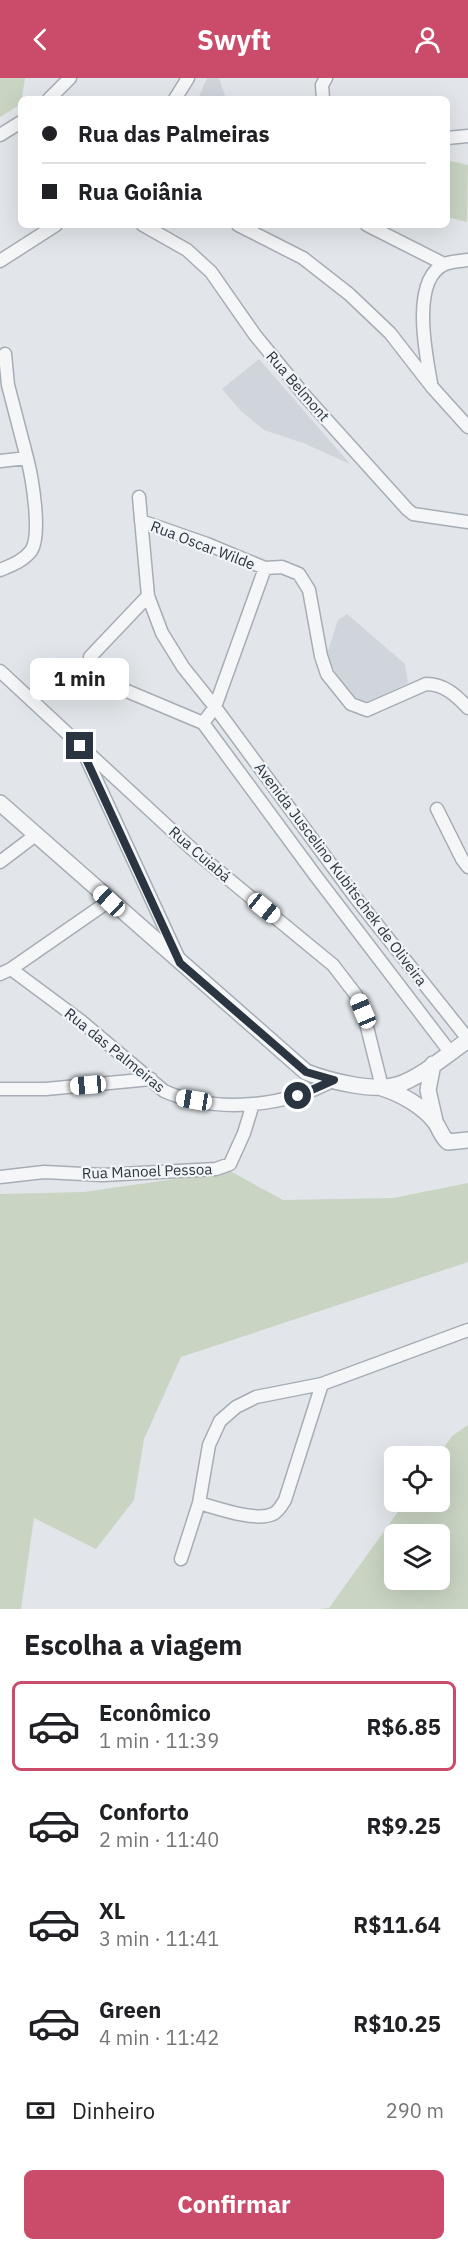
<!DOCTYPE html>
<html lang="pt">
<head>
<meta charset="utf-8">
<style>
	:root { --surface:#fff; --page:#f2f2f2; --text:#202124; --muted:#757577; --line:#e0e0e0; --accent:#ca4c6a }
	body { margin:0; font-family:"IBM Plex Sans",sans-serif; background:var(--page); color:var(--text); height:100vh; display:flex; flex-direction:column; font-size:22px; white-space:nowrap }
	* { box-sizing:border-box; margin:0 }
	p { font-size:20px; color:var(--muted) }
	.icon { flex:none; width:33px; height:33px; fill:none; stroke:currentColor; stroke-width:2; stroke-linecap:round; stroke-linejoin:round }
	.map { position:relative; height:1531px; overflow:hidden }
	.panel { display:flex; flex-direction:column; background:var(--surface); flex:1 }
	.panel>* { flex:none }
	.guide { position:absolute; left:18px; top:18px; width:432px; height:132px; border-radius:9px; box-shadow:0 6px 24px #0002; display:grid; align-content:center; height:132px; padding:0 24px; background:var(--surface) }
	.controls { position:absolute; left:384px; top:1368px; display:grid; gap:12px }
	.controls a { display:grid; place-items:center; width:66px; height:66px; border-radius:9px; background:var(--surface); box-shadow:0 6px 24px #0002; font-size:30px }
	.end { position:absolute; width:27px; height:27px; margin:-14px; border:8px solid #2b3541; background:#fff; box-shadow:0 0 0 3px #fff }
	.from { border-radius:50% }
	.bubble { position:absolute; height:42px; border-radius:9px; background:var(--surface); box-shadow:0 6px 24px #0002; font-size:20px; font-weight:800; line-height:42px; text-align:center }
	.car { position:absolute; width:18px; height:36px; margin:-18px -9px; border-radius:8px; box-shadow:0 0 4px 2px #0007; background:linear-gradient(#fff 24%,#345 0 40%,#fff 0 76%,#345 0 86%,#fff 0) }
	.guide b { display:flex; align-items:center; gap:21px; height:57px; font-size:22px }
	.guide b+b { border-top:2px solid var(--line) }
	.guide i { width:15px; height:15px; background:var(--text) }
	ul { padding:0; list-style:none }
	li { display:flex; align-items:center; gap:18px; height:90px; margin:0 12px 9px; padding:0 12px; border:3px solid transparent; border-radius:9px }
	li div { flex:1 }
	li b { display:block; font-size:22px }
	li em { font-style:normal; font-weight:800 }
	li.active { border-color:var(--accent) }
	li>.icon { width:54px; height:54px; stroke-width:1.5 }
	h2 { padding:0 24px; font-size:27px; line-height:72px }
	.pay { display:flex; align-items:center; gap:15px; height:66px; padding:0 24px; font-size:22px }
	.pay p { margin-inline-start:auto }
	.action { display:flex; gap:12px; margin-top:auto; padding:12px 24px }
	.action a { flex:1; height:69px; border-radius:9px; background:var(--accent); color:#fff; font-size:24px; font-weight:800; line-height:69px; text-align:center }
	header { display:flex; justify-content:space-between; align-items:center; height:78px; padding:0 24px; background:var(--accent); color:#fff; font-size:27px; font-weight:800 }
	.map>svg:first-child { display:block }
</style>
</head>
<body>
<header><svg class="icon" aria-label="back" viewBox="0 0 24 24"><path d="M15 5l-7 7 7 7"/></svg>Swyft<svg class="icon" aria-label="person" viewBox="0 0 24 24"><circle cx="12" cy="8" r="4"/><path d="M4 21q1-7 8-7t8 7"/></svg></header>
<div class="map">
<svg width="468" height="1531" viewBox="0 0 468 1531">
	<rect width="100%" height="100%" fill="#e2e6ea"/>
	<path fill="#d0d5dc" d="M207,0H219L226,21H198Z
		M259,281L350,386L303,365L264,352L241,333L222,311Z
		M347,536L405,586L408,605L367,624L353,621L326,579L338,542Z"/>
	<path fill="#c9d4c3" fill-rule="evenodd" d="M0,0H25L21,26L0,39Z
		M451,83L468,87L467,144L447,139V86Z
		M230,1093L283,1122L393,1120L468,1105V1184L181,1279L144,1361L134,1422L96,1471L34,1440L21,1531H0V1116L84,1114Z
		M468,1347V1531H320L329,1530L405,1424H440V1378H438L452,1358ZM440,1456V1502H394V1456Z"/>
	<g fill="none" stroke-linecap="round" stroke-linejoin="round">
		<g stroke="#a7adb4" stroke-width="15">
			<path id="minor" d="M49,21L70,0
				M175,21L188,0
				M323,21L322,7L326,0
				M0,57L21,44
				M447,60L468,58
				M143,147L187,172L211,194L255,257L306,319L407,431L413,436L468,444
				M238,147L303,180L349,216L390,255L432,309L468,349
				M367,147L444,186
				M0,183L56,147
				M5,276L8,307L27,380
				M431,305C426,277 410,201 445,186C452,183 461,183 468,182
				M0,383L27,380C32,399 42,457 31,473C23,483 12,487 0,492
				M139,419L148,518L162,555L183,589L215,629L355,819L468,961
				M141,443L207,466L265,490L282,489L299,496L309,512L321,578L327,596L351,626L367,632L426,606C444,606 456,617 468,630
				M148,518L90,579L91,594L96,600L203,645L315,797L450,974
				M0,593L192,771L333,887L356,917L363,933L382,1009
				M203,645L215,629L265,490
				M83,673L179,881
				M437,731L462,781L468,789
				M0,784L37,756
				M11,891L81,943L164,1013C216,1036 285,1029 334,1002
				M0,896L11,891L109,823
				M0,1011H46L151,1001
				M0,1099L44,1094L103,1097L216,1091L230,1086L244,1055L253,1026
				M199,1425C217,1430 256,1444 273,1436C278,1434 282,1427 285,1422L322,1306
				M181,1481L199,1425L209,1367L220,1343L236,1329L256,1319L322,1306L468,1252"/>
		</g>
		<g stroke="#a7adb4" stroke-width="18">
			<path id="tertiary" d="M0,725L306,994C329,1003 373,1014 397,1007C420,1000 448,976 468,962
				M433,986L428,1012L435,1043
				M382,1010C401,1016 423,1028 435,1044C440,1051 441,1058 448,1064L468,1062"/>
		</g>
		<use href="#minor" stroke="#f5f6f8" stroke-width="12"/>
		<use href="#tertiary" stroke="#f5f6f8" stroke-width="15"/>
	</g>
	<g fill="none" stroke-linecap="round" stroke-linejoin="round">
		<path stroke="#2b3541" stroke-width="8" d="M80,668L180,885L306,994L334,1002L298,1018"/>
	</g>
	<g text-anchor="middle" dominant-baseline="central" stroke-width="4.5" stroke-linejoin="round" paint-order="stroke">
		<g font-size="15" fill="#2b3541" stroke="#f2f5f7">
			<text transform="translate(298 308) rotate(49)">Rua Belmont</text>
			<text transform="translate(203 467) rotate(21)">Rua Oscar Wilde</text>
			<text transform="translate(200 776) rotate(41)">Rua Cuiabá</text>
			<text transform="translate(341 796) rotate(53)">Avenida Juscelino Kubitschek de Oliveira</text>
			<text transform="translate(115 972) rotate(39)">Rua das Palmeiras</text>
			<text transform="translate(147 1093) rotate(-2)">Rua Manoel Pessoa</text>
		</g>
	</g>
</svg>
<div class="controls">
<a><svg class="icon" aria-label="locate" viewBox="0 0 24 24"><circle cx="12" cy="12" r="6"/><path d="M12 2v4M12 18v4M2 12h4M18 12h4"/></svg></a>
<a><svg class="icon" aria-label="layers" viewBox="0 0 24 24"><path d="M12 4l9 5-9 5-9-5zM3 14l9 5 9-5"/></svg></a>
</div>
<i class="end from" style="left:298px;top:1018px"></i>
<i class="end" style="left:80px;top:668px"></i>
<div class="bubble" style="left:30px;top:580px;width:99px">1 min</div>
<i class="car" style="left:109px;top:823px;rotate:313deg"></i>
<i class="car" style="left:264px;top:830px;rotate:129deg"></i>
<i class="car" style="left:363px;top:933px;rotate:337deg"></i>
<i class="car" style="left:88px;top:1007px;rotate:265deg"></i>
<i class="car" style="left:194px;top:1022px;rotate:279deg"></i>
<div class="guide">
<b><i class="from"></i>Rua das Palmeiras</b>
<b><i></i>Rua Goiânia</b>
</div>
</div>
<section class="panel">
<h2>Escolha a viagem</h2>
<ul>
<li class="active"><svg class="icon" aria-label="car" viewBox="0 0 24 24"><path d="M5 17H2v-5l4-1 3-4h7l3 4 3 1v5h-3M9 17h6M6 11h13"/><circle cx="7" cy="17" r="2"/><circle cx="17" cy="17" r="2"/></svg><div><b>Econômico</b><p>1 min · 11:39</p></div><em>R$6.85</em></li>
<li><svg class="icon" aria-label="car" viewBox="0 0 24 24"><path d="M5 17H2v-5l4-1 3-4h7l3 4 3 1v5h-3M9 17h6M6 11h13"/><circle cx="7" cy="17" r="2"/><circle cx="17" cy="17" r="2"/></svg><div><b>Conforto</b><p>2 min · 11:40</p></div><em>R$9.25</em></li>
<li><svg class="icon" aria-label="car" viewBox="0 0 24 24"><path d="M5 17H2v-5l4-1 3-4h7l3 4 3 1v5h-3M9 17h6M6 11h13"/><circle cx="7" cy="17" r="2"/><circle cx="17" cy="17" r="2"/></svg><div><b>XL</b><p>3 min · 11:41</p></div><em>R$11.64</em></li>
<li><svg class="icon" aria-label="car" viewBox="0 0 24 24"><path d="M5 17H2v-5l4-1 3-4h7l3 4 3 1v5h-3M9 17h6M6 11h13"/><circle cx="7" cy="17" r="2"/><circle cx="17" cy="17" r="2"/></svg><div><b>Green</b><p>4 min · 11:42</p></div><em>R$10.25</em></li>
</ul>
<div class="pay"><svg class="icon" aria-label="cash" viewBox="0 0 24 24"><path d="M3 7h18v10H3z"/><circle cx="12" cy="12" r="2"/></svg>Dinheiro<p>290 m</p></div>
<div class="action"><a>Confirmar</a></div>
</section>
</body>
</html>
